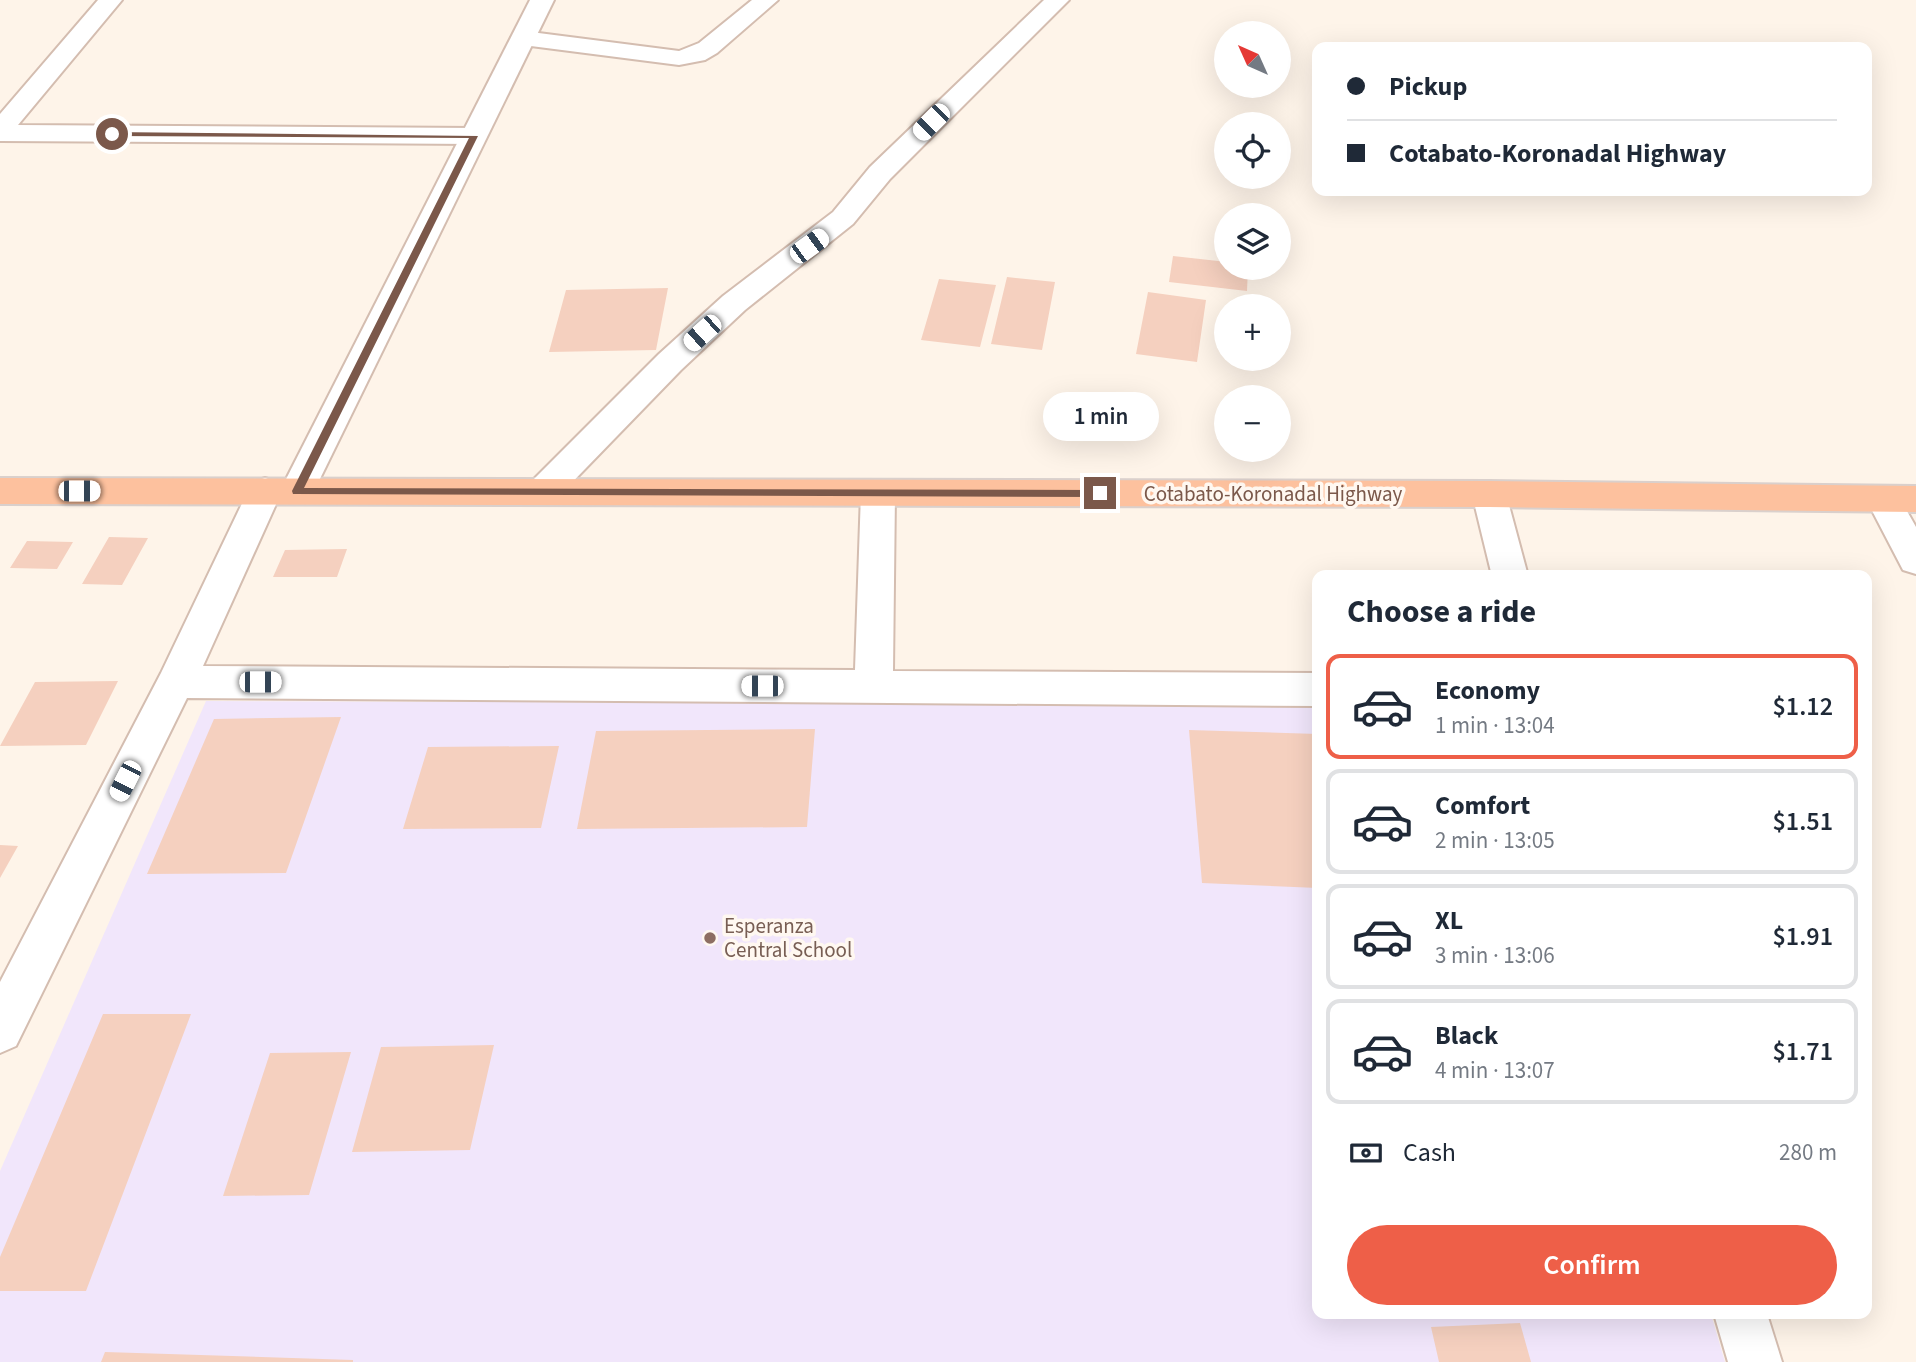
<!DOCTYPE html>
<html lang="en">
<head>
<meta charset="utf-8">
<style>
	:root { --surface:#fff; --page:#f6f6f7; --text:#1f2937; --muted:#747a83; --line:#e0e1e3; --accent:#ee5f48 }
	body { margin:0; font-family:"Source Sans 3",sans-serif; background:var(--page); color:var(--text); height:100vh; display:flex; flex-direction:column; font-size:26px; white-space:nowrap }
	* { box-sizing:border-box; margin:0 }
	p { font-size:23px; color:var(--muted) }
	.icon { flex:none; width:38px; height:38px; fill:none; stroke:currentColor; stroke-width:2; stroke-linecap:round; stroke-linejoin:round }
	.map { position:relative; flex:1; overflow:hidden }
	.drawer { position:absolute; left:1312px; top:570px; width:560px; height:749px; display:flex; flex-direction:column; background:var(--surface); border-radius:14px; box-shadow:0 7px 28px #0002 }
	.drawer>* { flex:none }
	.guide { position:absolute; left:1312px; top:42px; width:560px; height:154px; border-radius:14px; box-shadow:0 7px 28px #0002; display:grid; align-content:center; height:154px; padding:0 35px; background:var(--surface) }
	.needle { width:46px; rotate:315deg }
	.controls { position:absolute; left:1214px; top:21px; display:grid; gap:14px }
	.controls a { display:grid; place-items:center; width:77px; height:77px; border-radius:50%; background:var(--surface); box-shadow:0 7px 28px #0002; font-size:35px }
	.end { position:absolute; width:32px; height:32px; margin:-16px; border:9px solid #7b584a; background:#fff; box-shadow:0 0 0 4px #fff }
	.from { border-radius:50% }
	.bubble { position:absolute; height:49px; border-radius:24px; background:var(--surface); box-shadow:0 7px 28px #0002; font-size:23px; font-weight:600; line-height:49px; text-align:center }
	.car { position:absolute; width:21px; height:42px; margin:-21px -10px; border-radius:9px; box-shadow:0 0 5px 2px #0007; background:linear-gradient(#fff 24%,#345 0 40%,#fff 0 76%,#345 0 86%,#fff 0) }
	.guide b { display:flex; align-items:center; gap:24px; height:66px; font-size:26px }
	.guide b+b { border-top:2px solid var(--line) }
	.guide i { width:18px; height:18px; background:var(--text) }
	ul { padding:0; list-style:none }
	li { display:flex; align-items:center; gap:21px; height:105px; margin:0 14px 10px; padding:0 21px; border:4px solid var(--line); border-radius:14px }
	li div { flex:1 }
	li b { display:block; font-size:26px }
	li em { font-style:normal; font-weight:600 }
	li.selected { border-color:var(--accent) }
	li>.icon { width:63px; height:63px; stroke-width:1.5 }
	h2 { padding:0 35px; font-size:32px; line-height:84px }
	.pay { display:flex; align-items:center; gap:18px; height:77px; padding:0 35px; font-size:26px }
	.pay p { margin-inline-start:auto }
	.cta { display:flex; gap:14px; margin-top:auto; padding:14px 35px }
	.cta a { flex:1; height:80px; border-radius:42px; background:var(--accent); color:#fff; font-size:28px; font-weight:600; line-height:80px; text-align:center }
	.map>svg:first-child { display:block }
</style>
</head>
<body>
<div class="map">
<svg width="1916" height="1362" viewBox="0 0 1916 1362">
	<rect width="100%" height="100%" fill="#fef4e9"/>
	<path fill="#f1e6fb" d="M206,701L1318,705V1314H1711L1725,1362H0V1171Z"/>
	<path fill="#f5d0bf" d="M1173,256L1227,262V268H1248L1247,291L1169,282Z
		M1007,277L1055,282L1042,350L991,344Z
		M939,279L996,285L980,347L921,340Z
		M668,288L656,350L549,352L566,290Z
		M1148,292L1206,300L1197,362L1136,354Z
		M109,537L148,538L122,585L82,584Z
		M27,541L73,542L57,569L10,568Z
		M347,549L337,577H273L285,550Z
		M118,681L86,745L0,746L35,682Z
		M341,717L286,873L147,874L214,719Z
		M815,729L807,827L577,829L596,731Z
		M1189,730L1318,734V888L1202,883Z
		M559,746L541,828L403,829L428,747Z
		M0,845L18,846L0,878Z
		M103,1014H191L86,1291H0V1257Z
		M494,1045L470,1150L352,1152L381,1047Z
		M351,1052L309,1195L223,1196L270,1053Z
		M1520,1323L1531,1362H1439L1431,1327Z
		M105,1352L353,1360V1362H101Z"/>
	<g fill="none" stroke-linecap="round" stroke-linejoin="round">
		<g stroke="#d4bdb0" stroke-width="4">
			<path id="minor" d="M98,0H122L18,125L474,128L483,130L487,136L483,142L474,144L0,141V114Z
				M752,0H778L717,53L705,60L679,65L523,45L515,43L511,38L515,33L523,31L679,51L699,43Z
				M1044,0H1069L890,179L853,224L745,310L681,370L554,501L542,505L530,501L525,492L530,483L659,354L723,296L833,212L870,167Z
				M265,478L277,482L282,491L203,666L855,670L861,493L866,484L878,480L890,484L895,493L893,671L1318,673V706L187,698L16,1046L0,1053V982L161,673L248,491L253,482Z
				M1489,481L1501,485L1506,494L1528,576H1492L1472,494L1477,485Z
				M1883,486L1895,490L1916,527V574L1903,570L1866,499L1871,490Z
				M1714,1314H1767L1782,1362H1728Z"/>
		</g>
		<g stroke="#d4bdb0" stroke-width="4">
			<path id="tertiary" d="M530,0H554L314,491L309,500L297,504L285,500L280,491Z"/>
		</g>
		<g stroke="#dad0cc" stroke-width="4">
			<path id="trunk" d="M0,478L1489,481L1916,486V512L1489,507L0,504Z"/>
		</g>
		<use href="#minor" fill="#fff" fill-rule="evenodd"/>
		<use href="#tertiary" fill="#fff" fill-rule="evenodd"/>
		<use href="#trunk" fill="#fdc19e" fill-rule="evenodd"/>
	</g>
	<path fill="#7b584a" d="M109,132L478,136L304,488L1100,490L1105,493L1100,497L293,494L292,491L469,138L112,136Z"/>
	<circle fill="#8d6e63" stroke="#fff8f1" stroke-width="2.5" cx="710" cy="938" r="7"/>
	<g text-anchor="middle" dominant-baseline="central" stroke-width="7" stroke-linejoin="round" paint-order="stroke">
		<g font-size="21" fill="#7b584a" stroke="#fff8f1">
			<text x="1273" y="494">Cotabato-Koronadal Highway</text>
		</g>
		<g font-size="21" fill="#785e54" stroke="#fff8f1" text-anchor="start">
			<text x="724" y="926">Esperanza<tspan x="724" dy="24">Central School</tspan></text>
		</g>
	</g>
</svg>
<div class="controls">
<a><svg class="needle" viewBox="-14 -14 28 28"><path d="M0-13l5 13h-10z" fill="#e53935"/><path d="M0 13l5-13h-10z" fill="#747a83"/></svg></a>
<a><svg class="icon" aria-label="locate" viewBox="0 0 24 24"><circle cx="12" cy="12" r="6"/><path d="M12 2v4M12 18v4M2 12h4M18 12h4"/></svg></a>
<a><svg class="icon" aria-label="layers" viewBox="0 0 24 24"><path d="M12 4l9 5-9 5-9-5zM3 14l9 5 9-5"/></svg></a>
<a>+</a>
<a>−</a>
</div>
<i class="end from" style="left:112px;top:134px"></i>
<i class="end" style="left:1100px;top:493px"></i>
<div class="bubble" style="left:1043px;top:392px;width:116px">1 min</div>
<i class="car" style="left:931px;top:122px;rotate:225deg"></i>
<i class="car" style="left:809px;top:246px;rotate:54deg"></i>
<i class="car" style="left:702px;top:333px;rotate:228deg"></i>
<i class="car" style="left:79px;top:491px;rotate:90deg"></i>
<i class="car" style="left:260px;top:682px;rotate:90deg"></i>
<i class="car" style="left:762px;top:686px;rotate:270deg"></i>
<i class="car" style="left:125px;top:781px;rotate:207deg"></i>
<div class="guide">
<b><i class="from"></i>Pickup</b>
<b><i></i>Cotabato-Koronadal Highway</b>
</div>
<section class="drawer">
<h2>Choose a ride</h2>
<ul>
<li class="selected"><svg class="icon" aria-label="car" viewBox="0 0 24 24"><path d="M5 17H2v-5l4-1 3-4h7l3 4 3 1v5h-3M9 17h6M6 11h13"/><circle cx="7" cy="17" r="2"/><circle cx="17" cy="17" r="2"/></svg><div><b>Economy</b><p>1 min · 13:04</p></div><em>$1.12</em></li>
<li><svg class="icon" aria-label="car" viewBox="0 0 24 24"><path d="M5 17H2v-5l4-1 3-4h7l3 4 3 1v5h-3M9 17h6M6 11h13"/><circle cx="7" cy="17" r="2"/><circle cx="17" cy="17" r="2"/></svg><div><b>Comfort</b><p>2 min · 13:05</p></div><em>$1.51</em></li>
<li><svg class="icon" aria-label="car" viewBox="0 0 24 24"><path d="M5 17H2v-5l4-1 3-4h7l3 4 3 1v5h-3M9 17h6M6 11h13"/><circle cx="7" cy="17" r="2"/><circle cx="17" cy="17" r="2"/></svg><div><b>XL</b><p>3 min · 13:06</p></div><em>$1.91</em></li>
<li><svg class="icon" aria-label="car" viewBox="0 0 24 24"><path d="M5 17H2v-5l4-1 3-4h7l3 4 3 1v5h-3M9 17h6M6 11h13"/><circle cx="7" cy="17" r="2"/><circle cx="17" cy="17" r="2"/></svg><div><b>Black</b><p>4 min · 13:07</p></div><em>$1.71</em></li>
</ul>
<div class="pay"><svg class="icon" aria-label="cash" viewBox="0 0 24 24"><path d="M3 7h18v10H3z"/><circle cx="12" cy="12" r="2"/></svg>Cash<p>280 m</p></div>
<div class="cta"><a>Confirm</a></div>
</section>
</div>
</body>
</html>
